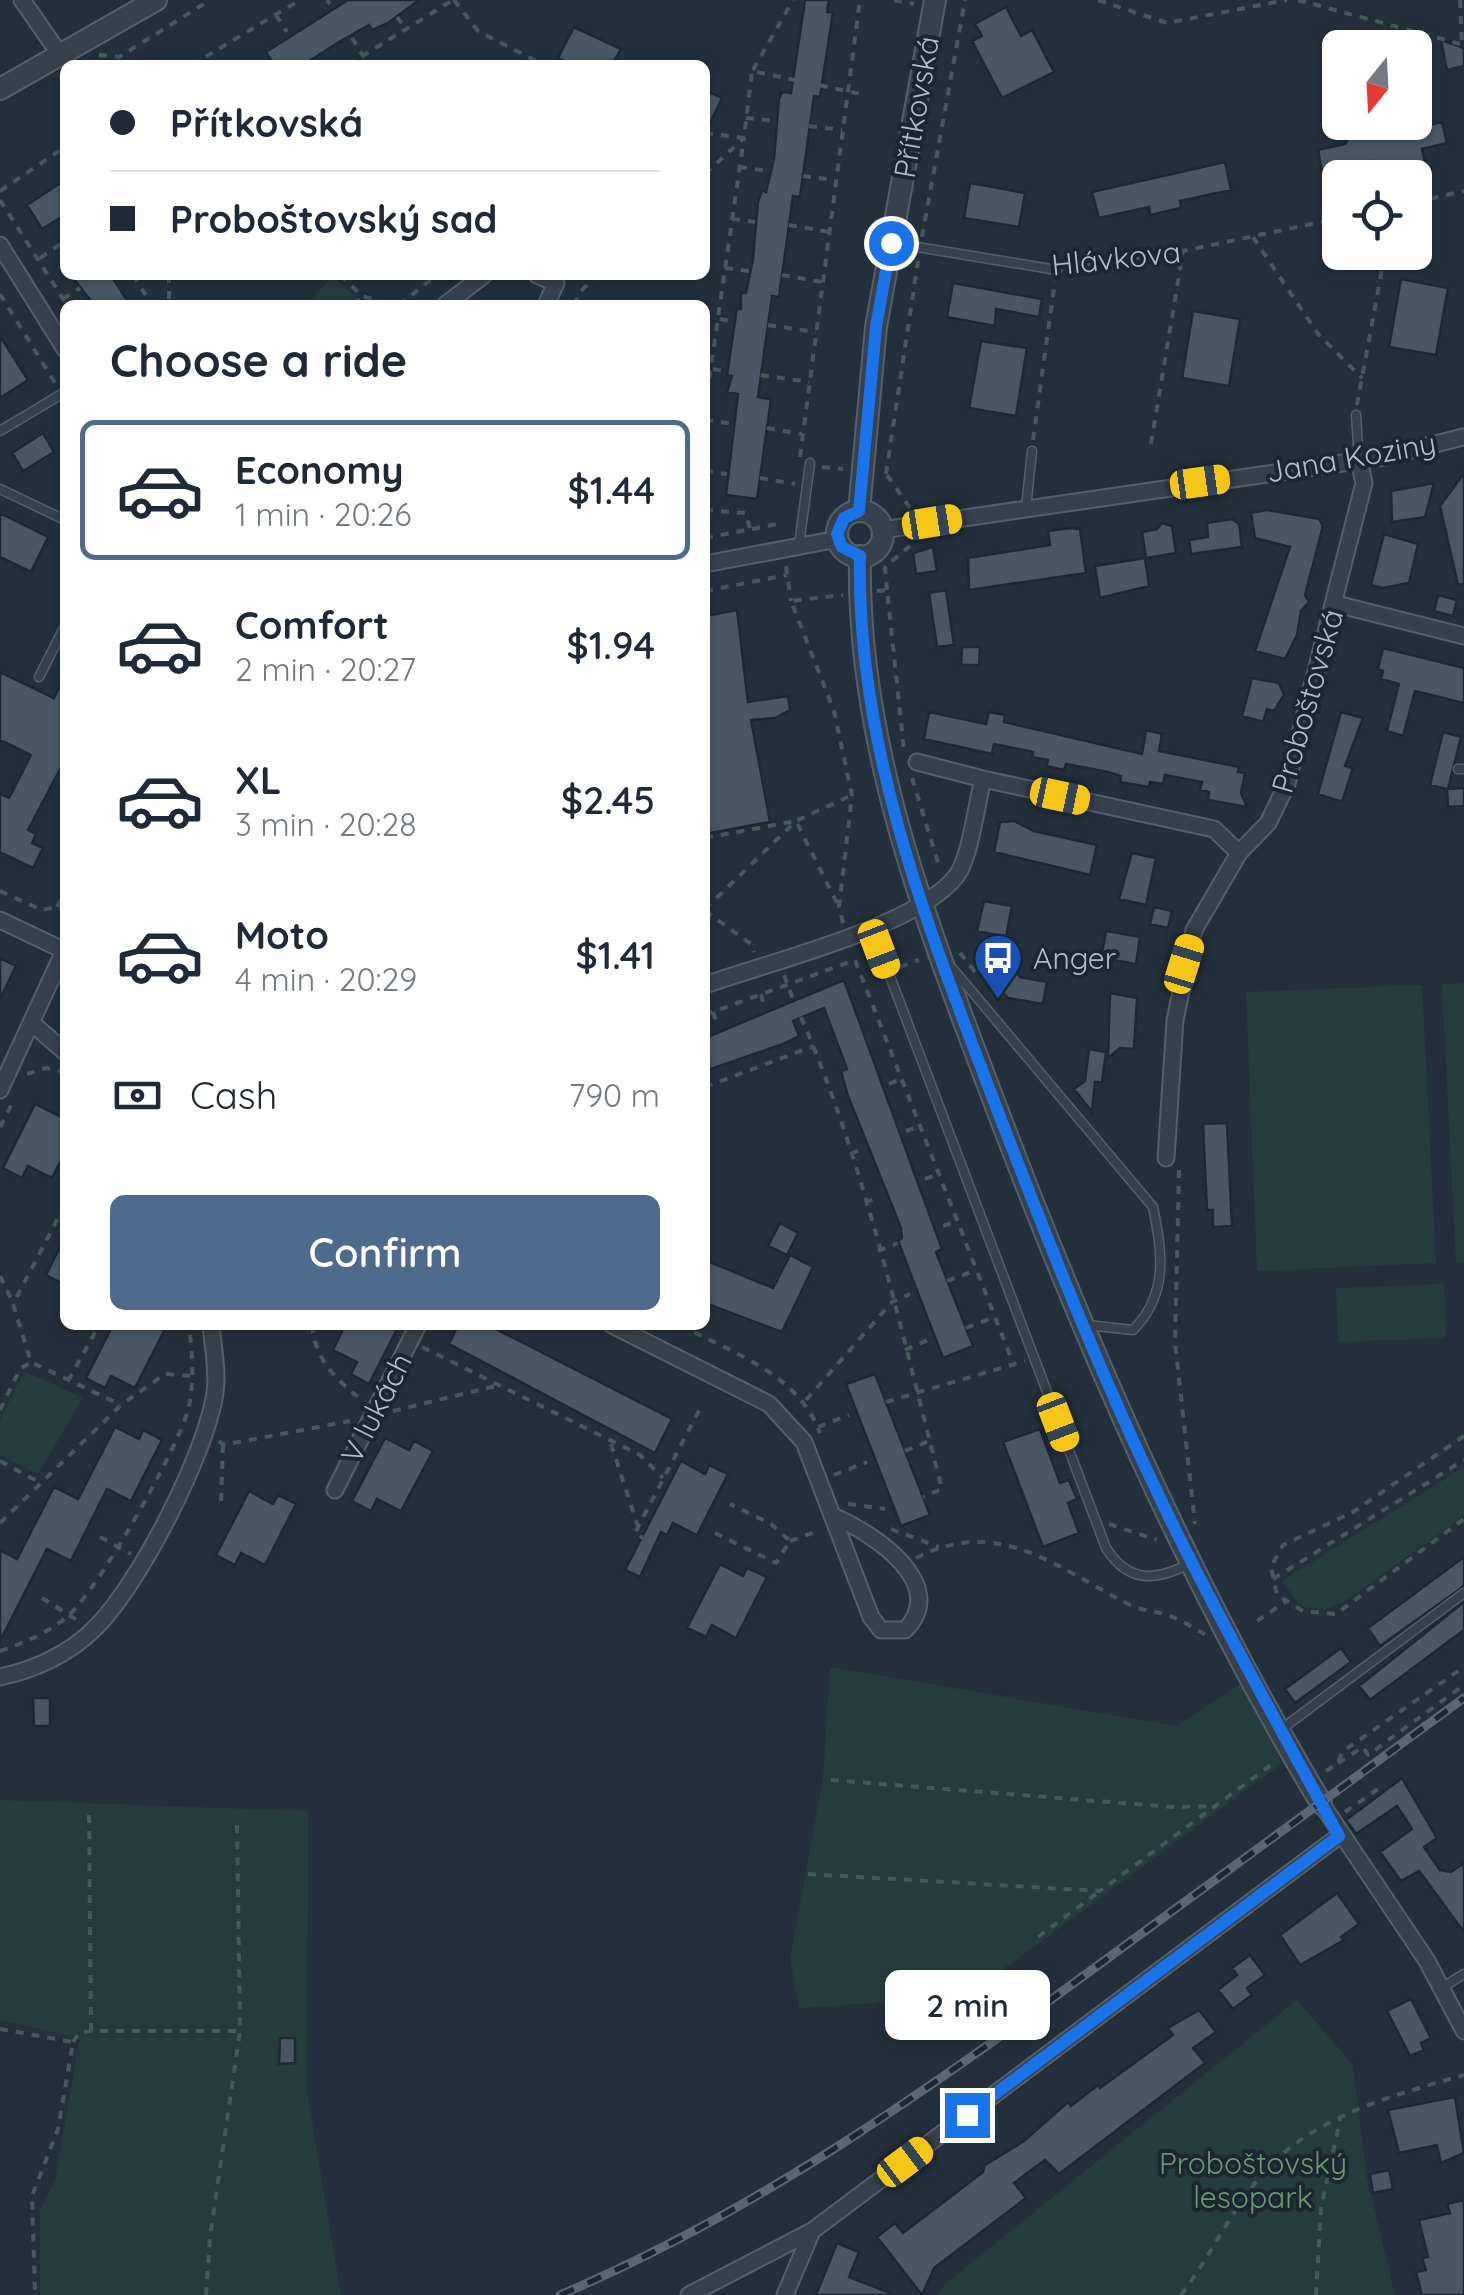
<!DOCTYPE html>
<html lang="en">
<head>
<meta charset="utf-8">
<style>
	:root { --surface:#fff; --page:#f6f6f7; --text:#1f2937; --muted:#747a83; --line:#e0e1e3; --accent:#4e6b8e }
	body { margin:0; font-family:Quicksand,sans-serif; background:var(--page); color:var(--text); height:100vh; display:flex; flex-direction:column; font-size:38px; white-space:nowrap }
	* { box-sizing:border-box; margin:0 }
	p { font-size:32px; color:var(--muted) }
	.icon { flex:none; width:55px; height:55px; fill:none; stroke:currentColor; stroke-width:2; stroke-linecap:round; stroke-linejoin:round }
	.map { position:relative; flex:1; overflow:hidden }
	.details { position:absolute; left:60px; top:300px; width:650px; height:1030px; display:flex; flex-direction:column; background:var(--surface); border-radius:15px; box-shadow:0 2px 8px #0004 }
	.details>* { flex:none }
	.top-card { position:absolute; left:60px; top:60px; width:650px; height:220px; border-radius:15px; box-shadow:0 2px 8px #0004; display:grid; align-content:center; height:220px; padding:0 50px; background:var(--surface) }
	.needle { width:65px; rotate:198deg }
	.fabs { position:absolute; left:1322px; top:30px; display:grid; gap:20px }
	.fabs a { display:grid; place-items:center; width:110px; height:110px; border-radius:15px; background:var(--surface); box-shadow:0 2px 8px #0004; font-size:50px }
	.end { position:absolute; width:45px; height:45px; margin:-22px; border:12px solid #1a73e8; background:#fff; box-shadow:0 0 0 5px #fff }
	.from { border-radius:50% }
	.bubble { position:absolute; height:70px; border-radius:15px; background:var(--surface); box-shadow:0 2px 8px #0004; font-size:32px; font-weight:600; line-height:70px; text-align:center }
	.car { position:absolute; width:30px; height:60px; margin:-30px -15px; border-radius:12px; box-shadow:0 0 8px 2px #0007; background:linear-gradient(#f5c518 24%,#345 0 40%,#f5c518 0 76%,#345 0 86%,#f5c518 0) }
	.top-card b { display:flex; align-items:center; gap:35px; height:95px; font-size:38px }
	.top-card b+b { border-top:2px solid var(--line) }
	.top-card i { width:25px; height:25px; background:var(--text) }
	ul { padding:0; list-style:none }
	li { display:flex; align-items:center; gap:30px; height:140px; margin:0 20px 15px; padding:0 30px; border:5px solid transparent; border-radius:15px }
	li div { flex:1 }
	li b { display:block; font-size:38px }
	li em { font-style:normal; font-weight:600 }
	li.active { border-color:var(--accent) }
	li>.icon { width:90px; height:90px; stroke-width:1.5 }
	h2 { padding:0 50px; font-size:45px; line-height:120px }
	.pay { display:flex; align-items:center; gap:25px; height:110px; padding:0 50px; font-size:38px }
	.pay p { margin-inline-start:auto }
	.primary-button { display:flex; gap:20px; margin-top:auto; padding:20px 50px }
	.primary-button a { flex:1; height:115px; border-radius:15px; background:var(--accent); color:#fff; font-size:40px; font-weight:600; line-height:115px; text-align:center }
	.map>svg:first-child { display:block }
</style>
</head>
<body>
<div class="map">
<svg width="1464" height="2295" viewBox="0 0 1464 2295">
	<rect width="100%" height="100%" fill="#23303c"/>
	<path fill="#253c3d" d="M333,276L357,298L350,305H306Z
		M1464,983V1262L1456,1263L1442,984Z
		M1422,985L1436,1263L1257,1271L1246,992Z
		M1444,1284L1446,1338L1338,1342L1336,1288Z
		M24,1371L83,1398L38,1474L0,1455V1420Z
		M1464,1467V1516L1345,1601L1326,1609L1302,1607L1282,1581Z
		M830,1667L1177,1726L1241,1684L1282,1763L966,1997L799,2008L790,1959L823,1778Z
		M0,1800L308,1811L307,2091L341,2295H40V2210L55,2180L80,2038L0,2020Z
		M1297,2000L1353,2065L1366,2174L1395,2295H938L944,2285Z"/>
	<path fill="#495765" stroke="#1e2833" stroke-width="2.5" d="M348,0H419L388,23L372,30L369,25L339,42L311,60L315,65H274L266,52Z
		M805,0H829L827,12H833L820,97L814,96L800,197L793,196L779,297L772,296L758,397L771,399L757,499L726,495L738,394L727,392L732,376L727,375L737,308L741,309V292L746,293L753,259L758,202L762,190L766,192L774,159L779,99L782,92L791,93Z
		M1006,7L1021,36L1032,30L1054,72L1002,98L972,41L982,36L975,24Z
		M574,27L621,49L612,65H572L558,58Z
		M1441,40L1464,48V66L1447,70Z
		M705,90L722,98L705,134Z
		M1388,122H1407L1410,129L1442,122L1447,143L1422,149L1429,178H1374L1370,161L1322,171L1318,150L1345,144L1357,125L1371,132L1385,129Z
		M1225,162L1231,190L1180,201L1181,208L1150,215L1149,207L1099,218L1092,192Z
		M65,180V215L42,229L27,205Z
		M970,183L1025,193L1019,227L964,218Z
		M71,275H111L130,305H94Z
		M1401,279L1448,288L1436,355L1389,347Z
		M953,283L1042,299L1039,317L996,309L995,326L947,317Z
		M1193,311L1240,319L1229,386L1182,378Z
		M0,336L28,380L0,398Z
		M981,341L1027,348L1016,416L969,408Z
		M43,433L54,452L23,471L12,453Z
		M1464,473V584L1458,585L1440,506Z
		M1434,483L1425,517L1392,522L1391,491Z
		M1267,510L1319,519L1323,526L1305,595L1309,602L1301,611L1297,635L1285,659L1255,651L1290,547L1255,538L1251,513Z
		M0,513L48,537L31,572L0,557Z
		M1232,519L1239,524L1242,547L1191,554L1189,540L1208,537L1207,523Z
		M1162,523L1172,526L1176,553L1146,558L1142,532L1157,529Z
		M1070,528L1080,529L1086,573L969,590L968,558L1050,545L1048,531Z
		M1384,534L1418,544L1409,583L1383,588L1371,585Z
		M933,547L937,571L916,574L913,553Z
		M1145,558L1149,586L1100,598L1095,566Z
		M946,590L954,645L937,647L929,593Z
		M1438,595L1457,600L1453,616L1434,611Z
		M737,610L748,702L788,696L790,710L775,718L751,720L770,822L705,834V616Z
		M962,647H980L979,665H961Z
		M1383,648L1464,668V703L1415,691L1403,736L1387,731L1399,684L1381,679L1383,671L1378,669Z
		M0,672L54,698L65,675V760L28,830L36,834L32,843L43,848L33,868L0,852V794L9,798L31,755L0,740Z
		M1252,678L1279,683L1284,695L1274,711L1267,709L1263,722L1242,716Z
		M929,712L986,724L989,712L1005,715L1004,722L1142,754L1146,730L1162,734L1159,751L1239,767L1238,772L1245,773L1241,793L1247,807L1208,800L1209,792L1200,790L1202,782L1165,775L1163,784L1150,782L1149,787L1120,782L1121,776L1108,772L1066,764L1064,770L1046,766L1048,760L1032,757L1033,752L994,744L992,754L924,739Z
		M1341,712L1363,718L1345,766L1353,768L1342,802L1318,794Z
		M1443,732L1461,737L1448,789L1464,788V806L1448,807L1447,789L1430,785Z
		M1000,822L1014,821L1034,831L1097,845L1090,875L994,852Z
		M1132,853L1156,858L1146,905L1119,899Z
		M984,901L1012,906L1006,937L977,931Z
		M1154,907L1172,911L1168,928L1150,924Z
		M1106,931L1140,937L1136,964L1101,958Z
		M0,958L16,966L0,999Z
		M1006,961L1020,977L1047,982L1043,1004L1008,998L989,976Z
		M844,980L942,1249L936,1252L973,1346L943,1358L898,1241L902,1238L901,1228L848,1096L841,1071L847,1069L824,1008L793,1021L799,1036L783,1044L705,1071V1038Z
		M1110,993L1137,998L1134,1049L1120,1048L1108,1058Z
		M1089,1049L1106,1052L1102,1083L1095,1082L1092,1112L1074,1089L1085,1081Z
		M35,1104L65,1119V1152L52,1178L28,1166L22,1178L3,1168Z
		M1227,1123L1232,1226L1213,1227V1210H1207L1203,1124Z
		M780,1223L798,1233L787,1255L768,1246Z
		M65,1237V1285L46,1275Z
		M790,1255L813,1267L782,1332L705,1303V1260L773,1288Z
		M113,1325H167L135,1388L111,1376L105,1388L86,1378Z
		M345,1325H399L369,1384L351,1374L357,1362L333,1350Z
		M458,1325H488L672,1419L655,1453L449,1344Z
		M875,1374L930,1515L901,1526L846,1384Z
		M115,1427L139,1439L143,1430L162,1440L131,1501L107,1489L71,1561L47,1549L0,1641V1550L17,1559L54,1487L78,1499Z
		M1040,1429L1060,1483L1069,1480L1077,1499L1068,1503L1079,1533L1043,1547L1003,1442Z
		M385,1438L409,1450L414,1441L433,1451L401,1511L377,1499L371,1511L352,1501Z
		M681,1461L705,1474L709,1465L728,1474L697,1535L673,1523L667,1535L661,1532L640,1577L625,1570Z
		M249,1491L273,1504L278,1495L296,1504L265,1565L241,1553L235,1565L216,1555Z
		M1464,1557V1586L1380,1646L1368,1628Z
		M720,1564L743,1576L747,1568L767,1577L736,1638L712,1625L706,1637L687,1628Z
		M1464,1602V1630L1370,1700L1359,1686Z
		M1341,1648L1351,1662L1295,1703L1285,1689Z
		M33,1698H50V1726H34Z
		M1402,1778L1437,1838L1424,1847L1440,1870L1451,1872L1464,1863V1932L1419,1871L1401,1881L1380,1852L1412,1829L1397,1806L1356,1834L1346,1820Z
		M1337,1893L1359,1924L1341,1937L1344,1940L1300,1965L1280,1935Z
		M1250,1955L1265,1975L1247,1988L1252,1995L1233,2009L1218,1990L1237,1975L1232,1968Z
		M1411,1999L1431,2038L1421,2043L1424,2050L1410,2056L1387,2011Z
		M1199,2010L1216,2032L1193,2048L1205,2063L1059,2174L1045,2160L1014,2183L1026,2198L934,2268L922,2295L877,2237L895,2223L903,2233L983,2172L985,2165L1024,2141L1068,2102L1071,2106L1098,2085L1100,2088L1173,2035L1168,2028Z
		M280,2038H295V2063L279,2064Z
		M1455,2097L1464,2153L1441,2163L1437,2145L1399,2153L1388,2110Z
		M1389,2170L1393,2189L1373,2193L1370,2174Z
		M1464,2200V2295H1422L1416,2272L1426,2270L1422,2258L1428,2257L1419,2220L1450,2213L1447,2204Z
		M837,2243L859,2252L849,2277L895,2295H816Z"/>
	<g fill="none" stroke-linecap="round" stroke-linejoin="round">
		<g stroke="#555f6a" stroke-width="11">
			<path id="service" d="M893,243L1057,270
				M1356,415L1359,460
				M0,431L65,392
				M0,489L65,520
				M1026,508L1032,451
				M799,545L810,463
				M39,677L65,626
				M1458,769H1464
				M871,926L1106,1548C1129,1584 1156,1581 1191,1563
				M953,969L1153,1207C1163,1253 1168,1295 1133,1330L1087,1325
				M1283,1728L1464,1593
				M1443,1987L1464,1974"/>
		</g>
		<g stroke="#555f6a" stroke-width="19">
			<path id="minor" d="M22,0L61,56
				M0,245L65,349
				M537,275L556,283L546,305
				M445,305L484,275
				M882,530L1384,457L1463,437
				M705,564L838,539
				M1336,604L1464,636
				M917,762L983,779
				M0,920L65,951
				M705,985C766,963 920,926 957,875C970,858 977,802 983,779L1214,829L1239,853
				M33,1024L65,1052
				M0,1090L65,949
				M1166,1158L1175,1020L1194,930L1239,853L1268,823L1287,784L1364,483L1359,460
				M612,1325L769,1404L804,1442L871,1617L881,1630H905C950,1585 875,1534 835,1517
				M335,1490L418,1325
				M0,1677C34,1670 69,1654 94,1629C138,1587 206,1454 215,1393C218,1371 213,1347 211,1325
				M1321,1803L1427,1961L1464,2031
				M689,2295L812,2231L1339,1836
				M785,2295L812,2231"/>
		</g>
		<g stroke="#555f6a" stroke-width="24">
			<path id="tertiary" d="M0,89L156,0
				M859,511L876,327L935,0
				M837 534a23 23 0 1 1 46 0a23 23 0 1 1-46 0Z
				M860,556C856,747 929,929 995,1104C1086,1344 1189,1583 1321,1803"/>
		</g>
		<path stroke="#43595a" stroke-width="4" stroke-dasharray="8 8" stroke-linecap="butt" d="M327,0L330,4
			M454,0L478,31L544,65
			M894,0L914,4
			M1098,0L1167,23L1287,0
			M1298,0L1464,45
			M1460,0L1462,44
			M276,15L287,32
			M397,17L406,29
			M352,38L363,56
			M99,55L119,57L210,0
			M192,65L300,0
			M348,65L453,0
			M753,70L793,0
			M746,118L776,121
			M809,126L842,130
			M705,133L744,138L752,71L861,94
			M739,167L769,171
			M705,174L744,138L705,408
			M803,176L835,180
			M0,191L65,147
			M0,200L67,305
			M1415,202L1464,191
			M732,219L755,222
			M789,225L829,232
			M922,237L965,0
			M1253,237L1318,334L1362,378
			M40,258L65,241
			M725,268L749,271
			M1069,268L1183,251L1340,218
			M133,275L152,305
			M169,275V305
			M340,275L362,296L392,305
			M782,275L822,282
			M0,294L55,383
			M63,299L80,288
			M354,305L362,296
			M399,305L437,275
			M574,305L581,291L597,275
			M720,319L735,322
			M768,325L816,332
			M713,369L728,372
			M761,375L809,382
			M1357,405L1382,269
			M705,420L734,424
			M767,428L802,434
			M1033,440L1055,281
			M1151,444L1183,251
			M800,457L860,0
			M822,467L843,469
			M705,471L727,474
			M886,474L918,261
			M887,475L910,508
			M760,478L795,484
			M705,510L745,513L750,528
			M705,538L783,523
			M786,566L791,601
			M887,590L885,567L916,541
			M705,591L787,575
			M877,591L887,590L904,750
			M912,778L940,869
			M705,838L796,821L839,907
			M0,891L42,910L57,907L65,910
			M57,907L65,890
			M705,909L796,821L852,795
			M705,911L751,944L754,952
			M843,923L839,907L852,795L834,711L791,601L843,595
			M960,953L979,977
			M900,967L919,960
			M784,975L793,999
			M761,994L764,1006
			M713,1012L717,1024
			M705,1015L855,960L1013,1363
			M801,1017C866,1167 901,1331 942,1489L923,1497
			M27,1074L46,1068L65,1072
			M889,1084L901,1079
			M705,1087L814,1046
			M0,1127L14,1100
			M906,1131L920,1126
			M851,1154L861,1149
			M1179,1170L1175,1342L1195,1524
			M925,1179L938,1174
			M865,1203L879,1196
			M65,1205L13,1304L31,1362L121,1405
			M943,1226L957,1221
			M878,1251L898,1243
			M0,1276L13,1303
			M947,1281L977,1270
			M312,1325C315,1361 337,1380 364,1402
			M680,1325C732,1353 798,1373 820,1433
			M966,1328L995,1317
			M422,1347L640,1455L663,1478
			M905,1350L928,1340
			M68,1381L99,1325
			M806,1400L892,1302L910,1294
			M886,1402L1025,1361
			M0,1410L20,1369L31,1362
			M393,1411L500,1385
			M818,1427L849,1415
			M1464,1436L1353,1512L1283,1545L1271,1567L1277,1595L1303,1611L1336,1614L1464,1519
			M219,1441L223,1445L350,1421
			M611,1444L642,1539
			M223,1445L221,1504L225,1507
			M905,1451L929,1441
			M0,1461L42,1484
			M834,1475L867,1462
			M848,1504L885,1509
			M0,1523L121,1405L165,1374L192,1376
			M1109,1524L1157,1540
			M891,1529L939,1547
			M636,1531L702,1405
			M715,1533L776,1563L790,1541L771,1524L730,1504
			M100,1537L131,1554
			M790,1541L818,1531
			M916,1558C999,1516 1054,1566 1128,1604C1139,1610 1153,1611 1165,1614C1179,1618 1193,1628 1206,1635
			M1273,1579L1464,1460
			M42,1598L80,1622
			M1257,1621L1285,1602
			M0,1651C24,1643 48,1633 68,1616C100,1587 176,1452 188,1410C195,1383 192,1352 189,1325
			M1338,1763L1363,1747L1368,1755L1464,1685
			M1326,1771L1338,1763L1342,1752L1464,1667
			M831,1780L1173,1807L1217,1806
			M1345,1812L1378,1789
			M89,1815L91,2031
			M808,1874L1100,1891L1275,1762
			M1038,1937L1100,1891
			M0,2029L73,2042L58,2129L32,2196L35,2295
			M73,2042L79,2033L91,2031H237
			M206,2295L210,2237L240,2031L237,1821
			M1181,2295C1209,2258 1229,2215 1259,2178C1309,2117 1391,2096 1464,2075
			M1316,2295L1321,2208L1341,2115"/>
		<use href="#service" stroke="#37414c" stroke-width="8"/>
		<use href="#minor" stroke="#37414c" stroke-width="15"/>
		<use href="#tertiary" stroke="#37414c" stroke-width="20"/>
		<g stroke="#596673" stroke-width="9">
			<path id="rail" d="M560,2295C759,2211 935,2085 1108,1958C1227,1871 1346,1785 1464,1698"/>
		</g>
		<use href="#rail" stroke="#1c2631" stroke-width="5" stroke-dasharray="15" stroke-linecap="butt"/>
	</g>
	<g fill="none" stroke-linecap="round" stroke-linejoin="round">
		<path stroke="#1a73e8" stroke-width="12" d="M891,243L876,327L859,511L844,518L837,534L842,547L860,556C856,740 923,915 987,1083C1049,1245 1113,1408 1192,1563C1239,1655 1289,1745 1339,1836L967,2115"/>
	</g>
	<defs>
		<g id="bus-pin" transform="scale(2.5)"><path d="M0 17L-7.5 6A9.5 9.5 0 1 1 7.5 6Z" fill="#1a4fb4" stroke="#1c2631"/><path d="M-5-6H5V4H4V6H2V4H-2V6H-4V4H-5ZM-3.5-4V0h7V-4ZM-3.5 1.2v1.5H-2V1.2ZM2 1.2v1.5H3.5V1.2Z" fill="#fff"/></g>
	</defs>
	<g fill-rule="evenodd">
		<use href="#bus-pin" x="998" y="958"/>
	</g>
	<g text-anchor="middle" dominant-baseline="central" stroke-width="8" stroke-linejoin="round" paint-order="stroke">
		<g font-size="30" fill="#b2bcc8" stroke="#1c2631">
			<text transform="translate(916 107) rotate(-80)">Přítkovská</text>
			<text transform="translate(1116 258) rotate(-6)">Hlávkova</text>
			<text transform="translate(1351 457) rotate(-10)">Jana Koziny</text>
			<text transform="translate(1307 701) rotate(-74)">Proboštovská</text>
			<text transform="translate(376 1408) rotate(-63)">V lukách</text>
		</g>
		<g font-size="30" fill="#b2bcc8" stroke="#1c2631" text-anchor="start">
			<text x="1033" y="958">Anger</text>
		</g>
		<g font-size="30" fill="#699970" stroke="#1c2631">
			<text x="1253" y="2163">Proboštovský<tspan x="1253" dy="34">lesopark</tspan></text>
		</g>
	</g>
</svg>
<div class="fabs">
<a><svg class="needle" viewBox="-14 -14 28 28"><path d="M0-13l5 13h-10z" fill="#e53935"/><path d="M0 13l5-13h-10z" fill="#747a83"/></svg></a>
<a><svg class="icon" aria-label="locate" viewBox="0 0 24 24"><circle cx="12" cy="12" r="6"/><path d="M12 2v4M12 18v4M2 12h4M18 12h4"/></svg></a>
</div>
<i class="end from" style="left:891px;top:243px"></i>
<i class="end" style="left:967px;top:2115px"></i>
<div class="bubble" style="left:885px;top:1970px;width:165px">2 min</div>
<i class="car" style="left:1200px;top:482px;rotate:82deg"></i>
<i class="car" style="left:932px;top:522px;rotate:81deg"></i>
<i class="car" style="left:1060px;top:796px;rotate:102deg"></i>
<i class="car" style="left:879px;top:949px;rotate:159deg"></i>
<i class="car" style="left:1184px;top:964px;rotate:17deg"></i>
<i class="car" style="left:1058px;top:1422px;rotate:159deg"></i>
<i class="car" style="left:905px;top:2162px;rotate:53deg"></i>
<div class="top-card">
<b><i class="from"></i>Přítkovská</b>
<b><i></i>Proboštovský sad</b>
</div>
<section class="details">
<h2>Choose a ride</h2>
<ul>
<li class="active"><svg class="icon" aria-label="car" viewBox="0 0 24 24"><path d="M5 17H2v-5l4-1 3-4h7l3 4 3 1v5h-3M9 17h6M6 11h13"/><circle cx="7" cy="17" r="2"/><circle cx="17" cy="17" r="2"/></svg><div><b>Economy</b><p>1 min · 20:26</p></div><em>$1.44</em></li>
<li><svg class="icon" aria-label="car" viewBox="0 0 24 24"><path d="M5 17H2v-5l4-1 3-4h7l3 4 3 1v5h-3M9 17h6M6 11h13"/><circle cx="7" cy="17" r="2"/><circle cx="17" cy="17" r="2"/></svg><div><b>Comfort</b><p>2 min · 20:27</p></div><em>$1.94</em></li>
<li><svg class="icon" aria-label="car" viewBox="0 0 24 24"><path d="M5 17H2v-5l4-1 3-4h7l3 4 3 1v5h-3M9 17h6M6 11h13"/><circle cx="7" cy="17" r="2"/><circle cx="17" cy="17" r="2"/></svg><div><b>XL</b><p>3 min · 20:28</p></div><em>$2.45</em></li>
<li><svg class="icon" aria-label="car" viewBox="0 0 24 24"><path d="M5 17H2v-5l4-1 3-4h7l3 4 3 1v5h-3M9 17h6M6 11h13"/><circle cx="7" cy="17" r="2"/><circle cx="17" cy="17" r="2"/></svg><div><b>Moto</b><p>4 min · 20:29</p></div><em>$1.41</em></li>
</ul>
<div class="pay"><svg class="icon" aria-label="cash" viewBox="0 0 24 24"><path d="M3 7h18v10H3z"/><circle cx="12" cy="12" r="2"/></svg>Cash<p>790 m</p></div>
<div class="primary-button"><a>Confirm</a></div>
</section>
</div>
</body>
</html>
